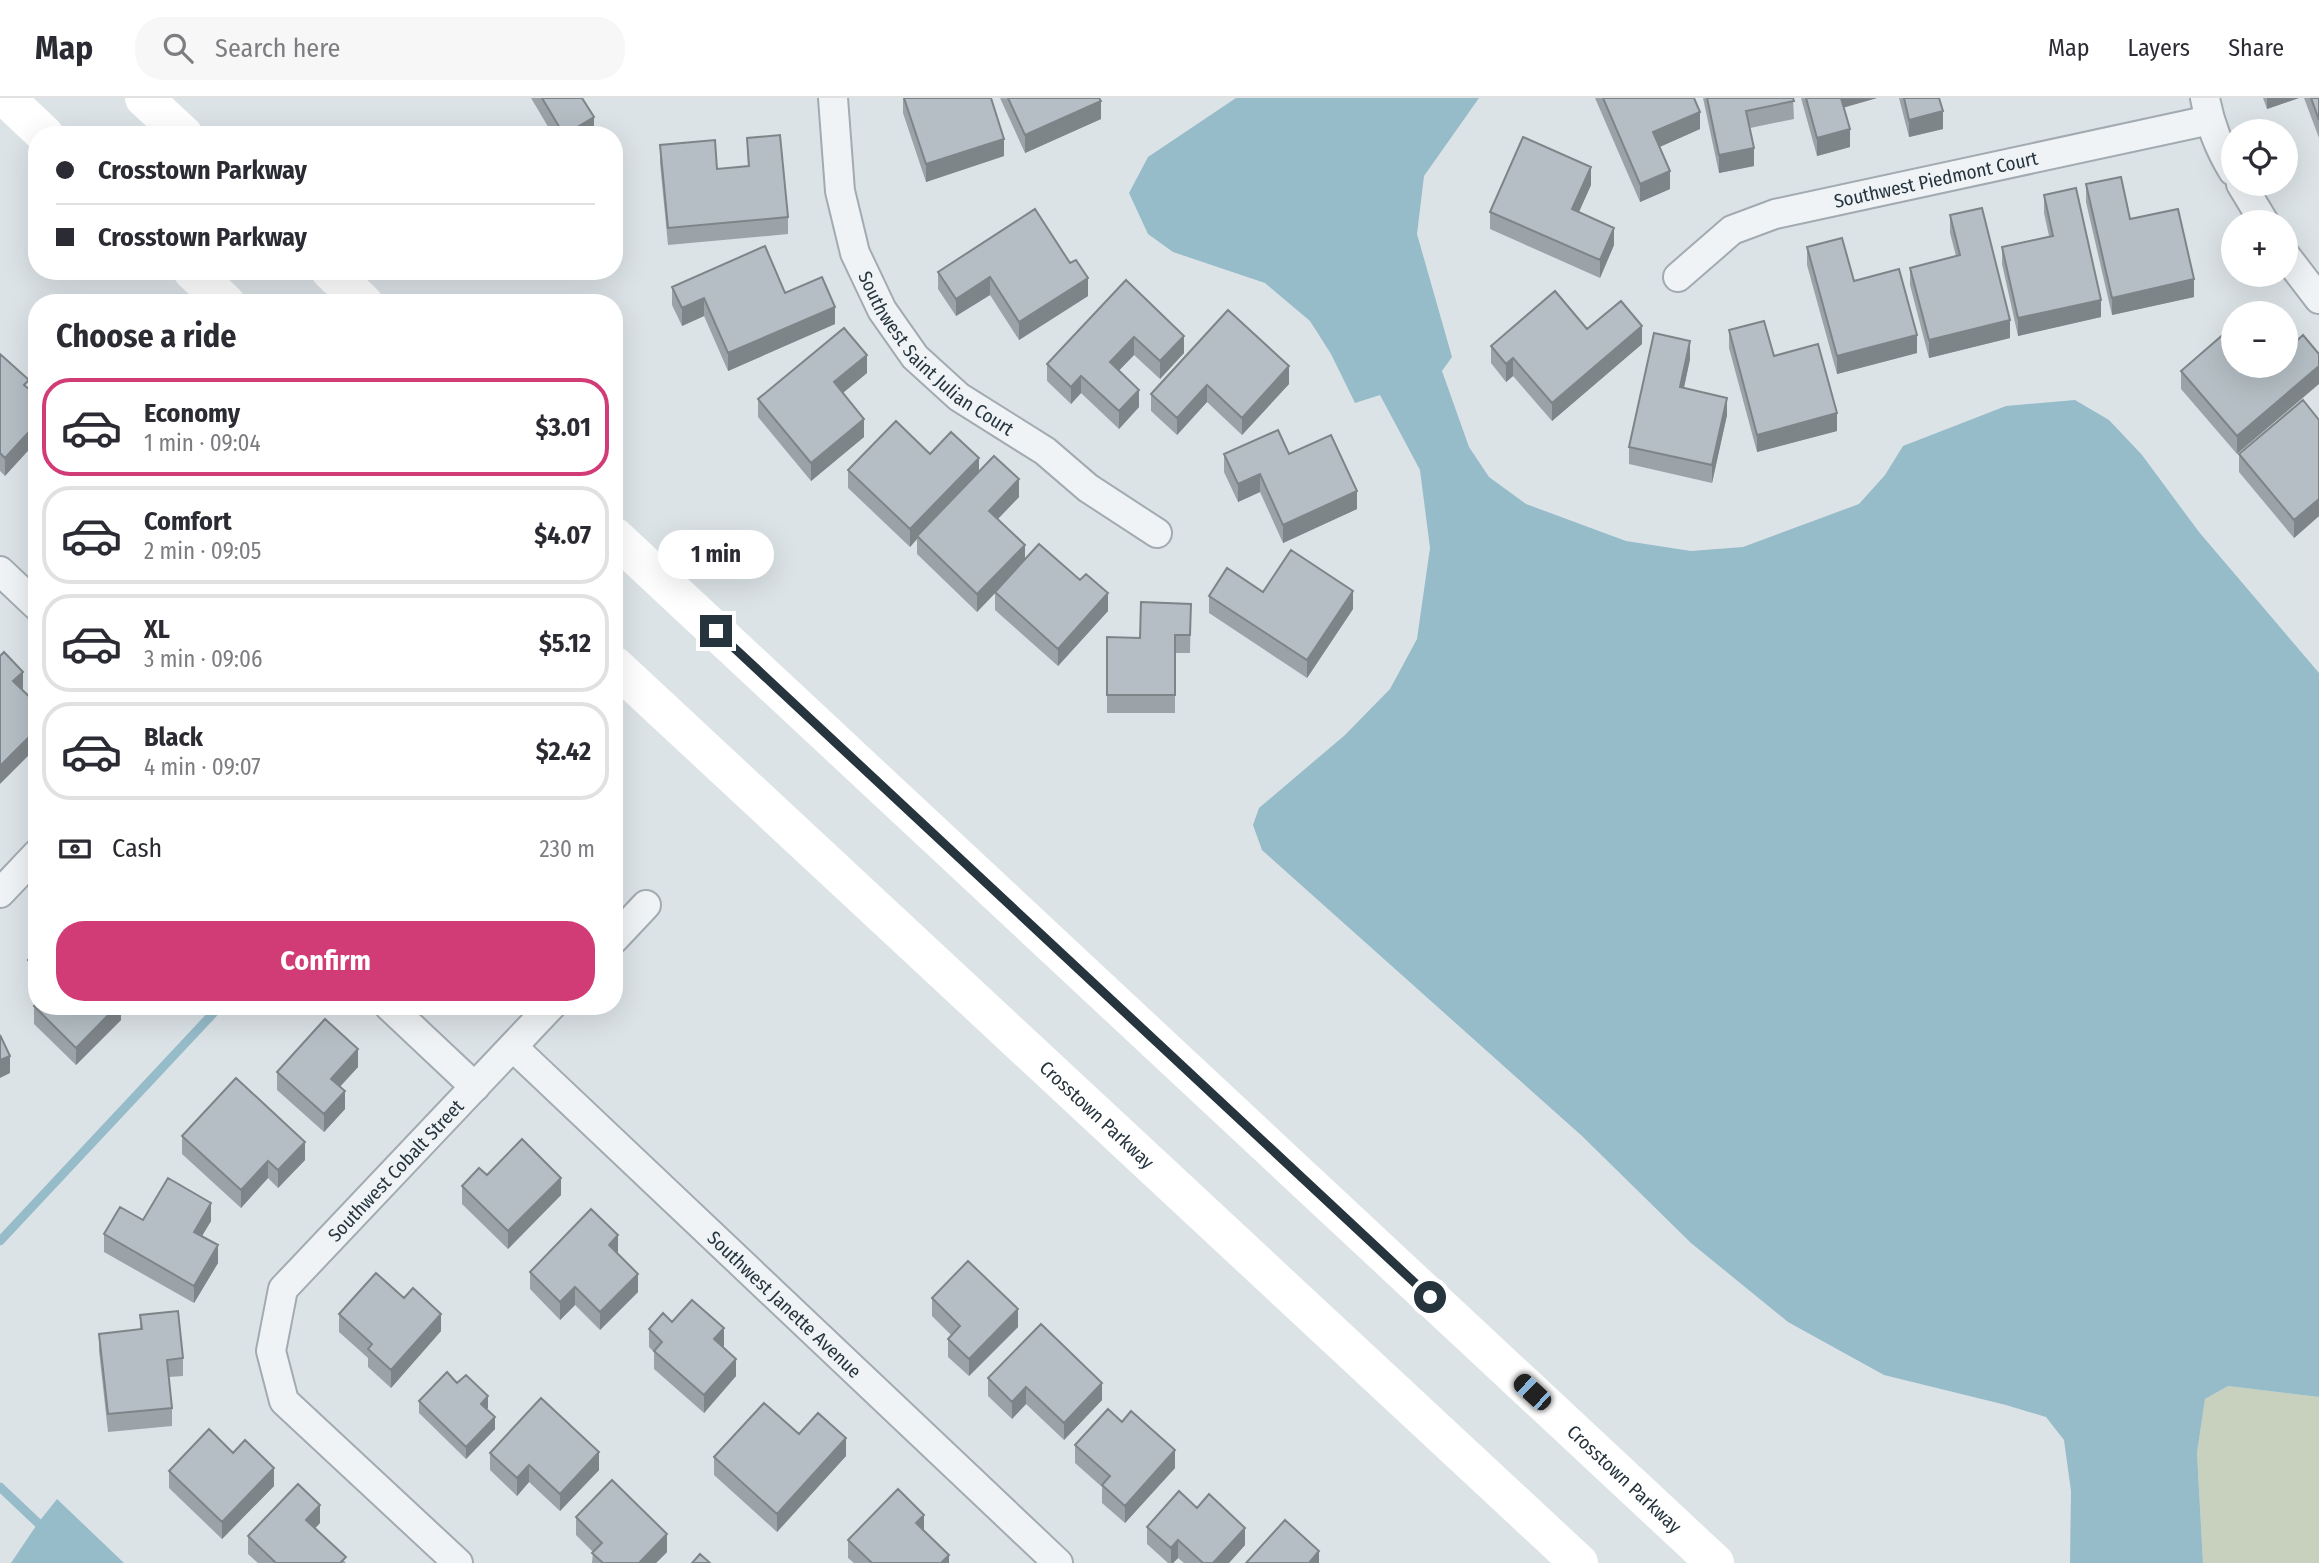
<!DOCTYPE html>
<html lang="en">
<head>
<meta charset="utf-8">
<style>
	:root { --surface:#fff; --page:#f7f7f7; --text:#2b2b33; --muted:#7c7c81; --line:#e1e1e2; --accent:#d23c76 }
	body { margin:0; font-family:"Fira Sans Condensed",sans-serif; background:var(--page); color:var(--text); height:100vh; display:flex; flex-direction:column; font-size:26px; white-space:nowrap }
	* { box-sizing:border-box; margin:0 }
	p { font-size:23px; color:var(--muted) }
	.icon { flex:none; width:38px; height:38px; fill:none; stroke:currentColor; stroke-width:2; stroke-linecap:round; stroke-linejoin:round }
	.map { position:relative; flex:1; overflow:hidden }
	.details { position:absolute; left:28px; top:196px; width:595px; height:721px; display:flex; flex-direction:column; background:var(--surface); border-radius:28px; box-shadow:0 7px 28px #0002 }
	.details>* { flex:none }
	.banner { position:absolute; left:28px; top:28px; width:595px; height:154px; border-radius:28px; box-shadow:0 7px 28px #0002; display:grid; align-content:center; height:154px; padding:0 28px; background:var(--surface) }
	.controls { position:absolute; left:2221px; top:21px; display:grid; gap:14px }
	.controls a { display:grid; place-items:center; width:77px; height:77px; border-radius:50%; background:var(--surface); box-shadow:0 7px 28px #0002; font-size:35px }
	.end { position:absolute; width:32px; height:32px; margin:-16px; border:9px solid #26343e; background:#fff; box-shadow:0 0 0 4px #fff }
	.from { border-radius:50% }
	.bubble { position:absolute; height:49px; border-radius:24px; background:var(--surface); box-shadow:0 7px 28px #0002; font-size:23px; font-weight:700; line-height:49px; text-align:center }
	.car { position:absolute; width:21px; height:42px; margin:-21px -10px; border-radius:9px; box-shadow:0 0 5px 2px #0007; background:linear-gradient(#222 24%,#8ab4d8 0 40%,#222 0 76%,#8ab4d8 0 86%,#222 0) }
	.banner b { display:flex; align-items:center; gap:24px; height:66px; font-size:26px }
	.banner b+b { border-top:2px solid var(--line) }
	.banner i { width:18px; height:18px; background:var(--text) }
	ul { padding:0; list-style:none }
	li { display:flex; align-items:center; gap:21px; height:98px; margin:0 14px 10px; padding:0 14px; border:4px solid var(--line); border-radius:28px }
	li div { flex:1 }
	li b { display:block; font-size:26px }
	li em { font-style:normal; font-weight:700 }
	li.current { border-color:var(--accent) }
	li>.icon { width:63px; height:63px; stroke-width:1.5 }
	h2 { padding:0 28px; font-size:32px; line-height:84px }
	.pay { display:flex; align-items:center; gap:18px; height:77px; padding:0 28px; font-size:26px }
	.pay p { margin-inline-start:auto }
	.cta { display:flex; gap:14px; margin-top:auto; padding:14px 28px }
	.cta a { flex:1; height:80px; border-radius:28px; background:var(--accent); color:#fff; font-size:28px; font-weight:700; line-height:80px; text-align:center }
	header { display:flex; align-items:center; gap:42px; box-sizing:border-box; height:98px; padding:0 35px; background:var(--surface); border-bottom:2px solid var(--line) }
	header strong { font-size:33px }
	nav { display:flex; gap:38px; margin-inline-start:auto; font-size:24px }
	.search { width:490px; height:63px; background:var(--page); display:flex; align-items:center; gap:18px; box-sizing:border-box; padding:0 24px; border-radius:28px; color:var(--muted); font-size:26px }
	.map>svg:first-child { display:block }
</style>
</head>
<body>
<header>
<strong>Map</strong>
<div class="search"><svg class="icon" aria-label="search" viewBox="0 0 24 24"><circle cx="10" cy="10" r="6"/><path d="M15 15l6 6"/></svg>Search here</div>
<nav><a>Map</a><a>Layers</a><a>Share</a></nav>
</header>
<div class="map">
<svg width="2319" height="1465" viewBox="0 0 2319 1465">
	<rect width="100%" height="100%" fill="#dce3e7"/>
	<path fill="#c7d1bd" d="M2228,1288L2319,1299V1465H2203L2197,1355L2205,1301Z"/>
	<path fill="#96bbc9" d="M1236,0H1479L1424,78L1417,136L1452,259L1442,273L1469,349L1489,379L1526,406L1626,443L1691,453L1743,449L1859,406L1885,377L1903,348L2006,308L2075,302L2109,322L2142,357L2199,434L2319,575V1299L2228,1288L2205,1301L2197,1355L2203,1465H2070L2071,1393L2064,1342L2046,1319L2006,1307L1884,1277L1788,1224L1691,1145L1582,1038L1262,752L1253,727L1259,710L1345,637L1390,591L1417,541L1430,450L1420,372L1380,297L1355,305L1331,256L1310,223L1265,185L1173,154L1148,136L1129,95L1148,59Z
		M57,1401L124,1465H11L38,1425Z"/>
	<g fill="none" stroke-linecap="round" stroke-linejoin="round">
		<path stroke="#96bbc9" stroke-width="9" d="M0,1143L220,908
			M0,1389L38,1425"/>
		<g stroke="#a2abb1" stroke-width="32">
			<g id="street">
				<path id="s1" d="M833,0L840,93L855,155L882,212L915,259L959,299L1045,353L1088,390L1157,435"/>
				<path d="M2205,0C2210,27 2219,50 2233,73"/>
				<path d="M2241,86L2264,124"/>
				<path d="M2286,158L2319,201"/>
				<path id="s2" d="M1678,179L1732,132L1775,116L2210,22"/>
				<path d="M0,473L37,508"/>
				<path d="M0,795L37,756"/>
				<path d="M614,841L646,807"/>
				<path d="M389,908L475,989"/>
				<path id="s3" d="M513,949L1058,1465"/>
				<path id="s4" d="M458,1465L284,1303L271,1253L283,1191L551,908"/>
			</g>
		</g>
		<use href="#street" stroke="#eff3f5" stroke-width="28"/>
		<g stroke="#fff" stroke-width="38">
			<path d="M6,0L45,37"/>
			<path d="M144,0L184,37"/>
			<path d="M192,173L226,205"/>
			<path d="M330,173L364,205"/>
			<path id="s5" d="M614,438L1715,1465"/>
			<path id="s6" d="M614,567L1579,1465"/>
		</g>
	</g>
	<path fill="#9ba3a9" d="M531,0H582L594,37H553Z
		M903,0H991L1004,58L926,84L903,15Z
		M1000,0H1099L1101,21L1025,55Z
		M1595,0H1694L1700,31L1659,49L1670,91L1640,104Z
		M1703,0H1793L1794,21L1750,30L1754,68L1719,75Z
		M1801,0H1877L1844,9L1850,49L1817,58Z
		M1899,0H1939L1943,31L1909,39Z
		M2263,0H2299L2267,11Z
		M2304,0H2319V40Z
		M747,40L788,119V136L668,147L660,65V47L717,71L748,68Z
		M2086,86L2130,121L2194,199L2112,217L2086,104Z
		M1591,87L1579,114L1614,147L1600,180L1490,131V114Z
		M2044,97L2101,219L2018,238L2002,166V149L2049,138L2044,115Z
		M1035,111L1088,198L1019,242L990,197L956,218L938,191V174Z
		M1950,117L2010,240L1929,260L1910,187V170L1956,158L1950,135Z
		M1807,149L1854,183L1917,255L1837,276L1807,167Z
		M1126,182L1184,255L1160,281L1134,257L1119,272L1139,309L1119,331L1081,295L1071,306L1047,283V266Z
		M672,189L785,195L835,226L728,273L704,218L682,228L672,207Z
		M1587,231L1642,246L1552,323L1513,278L1506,284L1491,265V248Z
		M1729,232L1774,258L1837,333L1757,354L1729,250Z
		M0,256L29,291L5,378L0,373Z
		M1690,261L1684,290L1727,317L1712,385L1629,366V349Z
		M1289,268V286L1242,337L1207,304L1177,337L1151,313V296Z
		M2233,268H2286L2237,356L2181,291V273Z
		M867,275L843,295L864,339L811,383L758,319V301Z
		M2319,322V418L2294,440L2239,374V356Z
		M930,356L979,374L1019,399L998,421L1025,462L1108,513L1058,568L995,512V495L977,514L917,456V441L910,449L848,390V372Z
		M1224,356H1289L1357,411L1283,445L1260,394L1238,404L1224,374Z
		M37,369V400L30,393V376Z
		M1263,494L1353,511L1307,580L1209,515V498Z
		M1191,506L1190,555H1175V615H1107V539L1140,540Z
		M37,853V889L28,880V862Z
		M34,908H121V922L76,967L34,926Z
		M358,969L340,989L345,1011L324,1034L277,992V974Z
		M182,1038L305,1062L278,1090L268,1080L241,1110L182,1056Z
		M487,1077L561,1097L508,1151L462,1106V1088Z
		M143,1122L211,1123L202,1138L218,1165L194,1205L104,1154V1136Z
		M618,1155L638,1194L600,1232L575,1207L560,1222L530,1191V1174Z
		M932,1200L1018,1229L969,1278L948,1259V1241L952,1238L932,1218Z
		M339,1216L441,1233L391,1290L368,1269V1260L339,1234Z
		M140,1217L183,1260V1278L169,1279L172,1310V1328L108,1334L99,1253V1236L140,1231Z
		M672,1224L724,1248L723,1249L736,1278L704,1315L654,1271V1254L649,1249V1231Z
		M988,1280L1102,1302L1064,1342L1026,1306L1012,1321L988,1298Z
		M457,1285L488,1310L487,1311L495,1331L466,1361L419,1315V1303Z
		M799,1336L846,1358L777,1434L714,1377V1359Z
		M1075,1347L1175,1370L1125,1425L1102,1405V1389L1075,1365Z
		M233,1355L274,1388L222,1441L169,1390V1373Z
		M490,1355L599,1372L560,1413L529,1384L517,1398L490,1372Z
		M1197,1410L1245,1447L1229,1465H1184L1178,1460L1173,1465H1168L1147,1446V1429Z
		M576,1419L667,1454L656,1465H592L593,1454L576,1437Z
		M320,1425L315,1430L346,1465H258L248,1456V1438Z
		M848,1442L949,1465H854L848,1460Z"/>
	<path fill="#7e8589" d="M1839,0H1877L1839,11Z
		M2267,0H2299L2267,11Z
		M1101,3V21L1025,55V37Z
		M1943,13V31L1909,39V22Z
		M1700,14V31L1653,52V34Z
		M594,19V37H565Z
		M1850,31V49L1817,58V40Z
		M1004,41V58L926,84V66Z
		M1754,50V68L1719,75V57Z
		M1591,69V87L1572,129V111Z
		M1670,73V91L1640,104V86Z
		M1614,130V147L1600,180V162Z
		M990,179V197L956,218V201Z
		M1088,180V198L1019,242V224Z
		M2194,181V199L2112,217V200Z
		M704,200V218L682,228V210Z
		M2101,202V219L2018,238V220Z
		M835,209V226L728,273V255Z
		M2010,222V240L1929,260V242Z
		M1642,228V246L1552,323V305Z
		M1917,237V255L1837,276V258Z
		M1184,238V255L1160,281V263Z
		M1134,239V257L1110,282V264Z
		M1690,243V261L1680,307V289Z
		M867,257V275L834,302V284Z
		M1513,260V278L1506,284V266Z
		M1289,268V286L1242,337V320Z
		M2319,268V286L2237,356V338Z
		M1081,278V295L1071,306V289Z
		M1207,287V304L1177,337V320Z
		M1139,292V309L1119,331V313Z
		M1727,300V317L1712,385V367Z
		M1837,315V333L1757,354V337Z
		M864,321V339L811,383V365Z
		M37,325V343L5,378V360Z
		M979,360V377L917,438V441L910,449V431Z
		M1260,376V394L1238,404V386Z
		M1019,381V399L989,430V413Z
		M1357,393V411L1283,445V427Z
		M2319,401V418L2294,440V422Z
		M1025,447V464L977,514V496Z
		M1353,493V511L1307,580V562Z
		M1108,495V513L1058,568V551Z
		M23,574V591L13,601V583Z
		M37,631V649L0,686V668Z
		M117,908H121V922L76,967V950Z
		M358,951V969L331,998V981Z
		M10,958V975L0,980V962Z
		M345,993V1011L324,1034V1016Z
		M305,1044V1062L278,1090V1072Z
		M268,1063V1080L241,1110V1092Z
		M561,1080V1097L508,1151V1133Z
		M211,1105V1123L194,1151V1134Z
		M618,1137V1155L609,1165V1147Z
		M218,1147V1165L194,1205V1188Z
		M638,1176V1194L600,1232V1214Z
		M575,1189V1207L560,1222V1204Z
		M1018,1211V1229L969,1278V1261Z
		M441,1216V1233L391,1290V1272Z
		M724,1230V1248L714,1259V1241Z
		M736,1261V1278L704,1315V1297Z
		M1102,1285V1302L1064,1342V1325Z
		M1026,1289V1306L1012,1321V1304Z
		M488,1298V1310L481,1318V1306Z
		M495,1319V1331L466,1361V1349Z
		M846,1340V1358L777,1434V1416Z
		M1175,1352V1370L1125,1425V1408Z
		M599,1354V1372L560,1413V1396Z
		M529,1367V1384L517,1398V1380Z
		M274,1370V1388L222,1441V1424Z
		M320,1407V1425L306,1440V1422Z
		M924,1417V1434L916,1425Z
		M1245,1430V1447L1229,1465H1213Z
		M667,1436V1454L656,1465H639Z
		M1178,1442V1460L1173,1465H1171V1450Z
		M1319,1453V1465H1309Z
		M949,1457V1465H941Z"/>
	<path fill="#b4bec4" stroke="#7e8589" stroke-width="2" d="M542,0H582L594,19L564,37Z
		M904,0H991L1004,41L926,66Z
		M1008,0H1099L1101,3L1025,37Z
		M1603,0H1694L1700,14L1653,34L1670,73L1640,86Z
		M1707,0H1793L1794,3L1746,13L1754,50L1719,57Z
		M1806,0H1841L1850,31L1817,40Z
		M1904,0H1939L1943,13L1909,22Z
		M2311,0H2319V22Z
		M780,37L788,119L668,130L660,47L715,42L717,71L749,68L747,40Z
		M1523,39L1591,69L1572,111L1614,130L1600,162L1490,114Z
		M2121,79L2130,121L2178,111L2194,181L2112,200L2086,86Z
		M2076,90L2101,202L2018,220L2002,149L2053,138L2044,97Z
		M1982,110L2010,222L1929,242L1910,170L1960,157L1950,117Z
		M1035,111L1070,165L1076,162L1088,180L1019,224L990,179L956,201L938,174Z
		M1842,140L1854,183L1899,171L1917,237L1837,258L1807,149Z
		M765,148L785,195L822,179L835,209L728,255L704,200L682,210L672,189Z
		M1126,182L1184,238L1160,263L1134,239L1110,264L1139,292L1119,313L1081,278L1071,289L1047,266Z
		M1555,193L1587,231L1621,203L1642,228L1552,305L1513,260L1506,266L1491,248Z
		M1228,212L1289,268L1242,320L1207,287L1177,320L1151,296Z
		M1764,223L1774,258L1818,246L1837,315L1757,337L1729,232Z
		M2233,228V268H2286V253L2303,237L2319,256V268L2237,338L2181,273Z
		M844,230L867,257L834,284L864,321L811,365L758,301Z
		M1654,235L1690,243L1680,289L1727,300L1712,367L1629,349Z
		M0,256L29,282L24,287L37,298V325L5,360L0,355Z
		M2303,302L2319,322V401L2294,422L2239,356Z
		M896,323L930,356L951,334L979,360L910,431L848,372Z
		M1278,332L1289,356L1331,337L1357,393L1283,427L1260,376L1238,386L1224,356Z
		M994,358L1019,381L989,413L1025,447L977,496L917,438Z
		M37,369V382L30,376Z
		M1039,446L1080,482L1086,476L1108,495L1058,551L995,494Z
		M1291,452L1353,493L1307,562L1209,498L1227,470L1263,494Z
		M1141,504L1191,506L1190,537H1175V597H1107V539L1140,540Z
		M4,554L23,574L13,583L37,606V631L0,668V558Z
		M37,853V871L28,862Z
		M37,905V908H117L76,950L34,908Z
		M325,921L358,951L331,981L345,993L324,1016L277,974Z
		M0,937L10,958L0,962Z
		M236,980L305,1044L278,1072L268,1063L241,1092L182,1038Z
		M522,1041L561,1080L508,1133L462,1088L479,1070L487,1077Z
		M168,1080L211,1105L194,1134L218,1147L194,1188L104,1136L120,1109L143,1122Z
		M591,1111L618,1137L609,1147L638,1176L600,1214L575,1189L560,1204L530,1174Z
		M968,1163L1018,1211L969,1261L948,1241L960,1228L932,1200Z
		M376,1175L404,1200L413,1190L441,1216L391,1272L368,1251L372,1246L339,1216Z
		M692,1202L724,1230L714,1241L736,1261L704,1297L654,1253L662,1244L649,1231L663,1215L672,1224Z
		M178,1213L183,1260L167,1262L172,1310L108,1316L99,1236L142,1231L140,1217Z
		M1041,1226L1102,1285L1064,1325L1026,1289L1012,1304L988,1280Z
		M447,1274L457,1285L466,1277L488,1298L481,1306L495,1319L466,1349L419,1303Z
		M541,1300L599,1354L560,1396L529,1367L517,1380L490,1355Z
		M764,1305L799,1336L818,1315L846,1340L777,1416L714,1359Z
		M1108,1311L1122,1324L1131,1313L1175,1352L1125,1408L1102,1387L1110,1378L1075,1347Z
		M209,1331L233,1355L245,1342L274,1370L222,1424L169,1373Z
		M612,1382L667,1436L639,1465H603L592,1455L602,1445L576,1419Z
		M298,1386L320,1407L306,1422L346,1459L340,1465H276L248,1438Z
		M898,1391L924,1417L916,1425L949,1457L941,1465H872L848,1442Z
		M1179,1393L1197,1410L1209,1396L1245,1430L1213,1465H1203L1178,1442L1171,1450L1147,1429Z
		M1285,1422L1319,1453L1309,1465H1246Z
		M700,1456L710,1465H692Z"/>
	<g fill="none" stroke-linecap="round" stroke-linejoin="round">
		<path stroke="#26343e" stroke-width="9" d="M716,533L1430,1199"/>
	</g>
	<g text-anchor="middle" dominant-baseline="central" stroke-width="7" stroke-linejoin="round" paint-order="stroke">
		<g font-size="19" fill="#26343e" stroke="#ecf2f5">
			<text stroke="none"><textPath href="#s2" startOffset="282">Southwest Piedmont Court</textPath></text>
			<text stroke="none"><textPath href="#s1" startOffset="289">Southwest Saint Julian Court</textPath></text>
			<text stroke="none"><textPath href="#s6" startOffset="660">Crosstown Parkway</textPath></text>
			<text stroke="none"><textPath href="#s4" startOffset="516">Southwest Cobalt Street</textPath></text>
			<text stroke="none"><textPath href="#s3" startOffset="374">Southwest Janette Avenue</textPath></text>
			<text stroke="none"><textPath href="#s5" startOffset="1382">Crosstown Parkway</textPath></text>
		</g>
	</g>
</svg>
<div class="controls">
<a><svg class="icon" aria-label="locate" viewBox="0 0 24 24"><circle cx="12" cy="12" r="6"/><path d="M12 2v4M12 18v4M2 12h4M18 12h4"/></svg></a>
<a>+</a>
<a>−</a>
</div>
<i class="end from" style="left:1430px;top:1199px"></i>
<i class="end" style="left:716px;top:533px"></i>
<div class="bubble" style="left:658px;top:432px;width:116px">1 min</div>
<i class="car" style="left:1532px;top:1294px;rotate:313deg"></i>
<div class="banner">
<b><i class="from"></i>Crosstown Parkway</b>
<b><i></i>Crosstown Parkway</b>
</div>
<section class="details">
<h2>Choose a ride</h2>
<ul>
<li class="current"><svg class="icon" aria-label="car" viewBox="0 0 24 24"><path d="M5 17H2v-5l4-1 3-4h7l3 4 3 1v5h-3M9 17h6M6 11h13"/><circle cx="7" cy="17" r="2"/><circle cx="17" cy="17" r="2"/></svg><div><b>Economy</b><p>1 min · 09:04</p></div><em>$3.01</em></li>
<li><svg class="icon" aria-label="car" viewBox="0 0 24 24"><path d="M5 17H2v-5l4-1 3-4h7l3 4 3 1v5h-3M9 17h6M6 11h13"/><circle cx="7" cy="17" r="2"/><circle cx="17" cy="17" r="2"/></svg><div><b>Comfort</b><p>2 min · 09:05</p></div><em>$4.07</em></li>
<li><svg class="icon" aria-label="car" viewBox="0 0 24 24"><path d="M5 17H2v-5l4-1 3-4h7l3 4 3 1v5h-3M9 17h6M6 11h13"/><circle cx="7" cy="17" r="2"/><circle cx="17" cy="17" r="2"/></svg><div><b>XL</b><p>3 min · 09:06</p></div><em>$5.12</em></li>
<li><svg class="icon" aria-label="car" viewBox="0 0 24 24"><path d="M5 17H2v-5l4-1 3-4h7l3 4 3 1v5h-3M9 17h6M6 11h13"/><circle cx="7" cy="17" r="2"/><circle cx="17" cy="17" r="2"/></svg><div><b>Black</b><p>4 min · 09:07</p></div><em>$2.42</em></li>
</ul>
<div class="pay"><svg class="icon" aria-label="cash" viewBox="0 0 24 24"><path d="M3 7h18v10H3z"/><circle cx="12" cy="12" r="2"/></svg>Cash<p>230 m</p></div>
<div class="cta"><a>Confirm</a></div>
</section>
</div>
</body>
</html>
